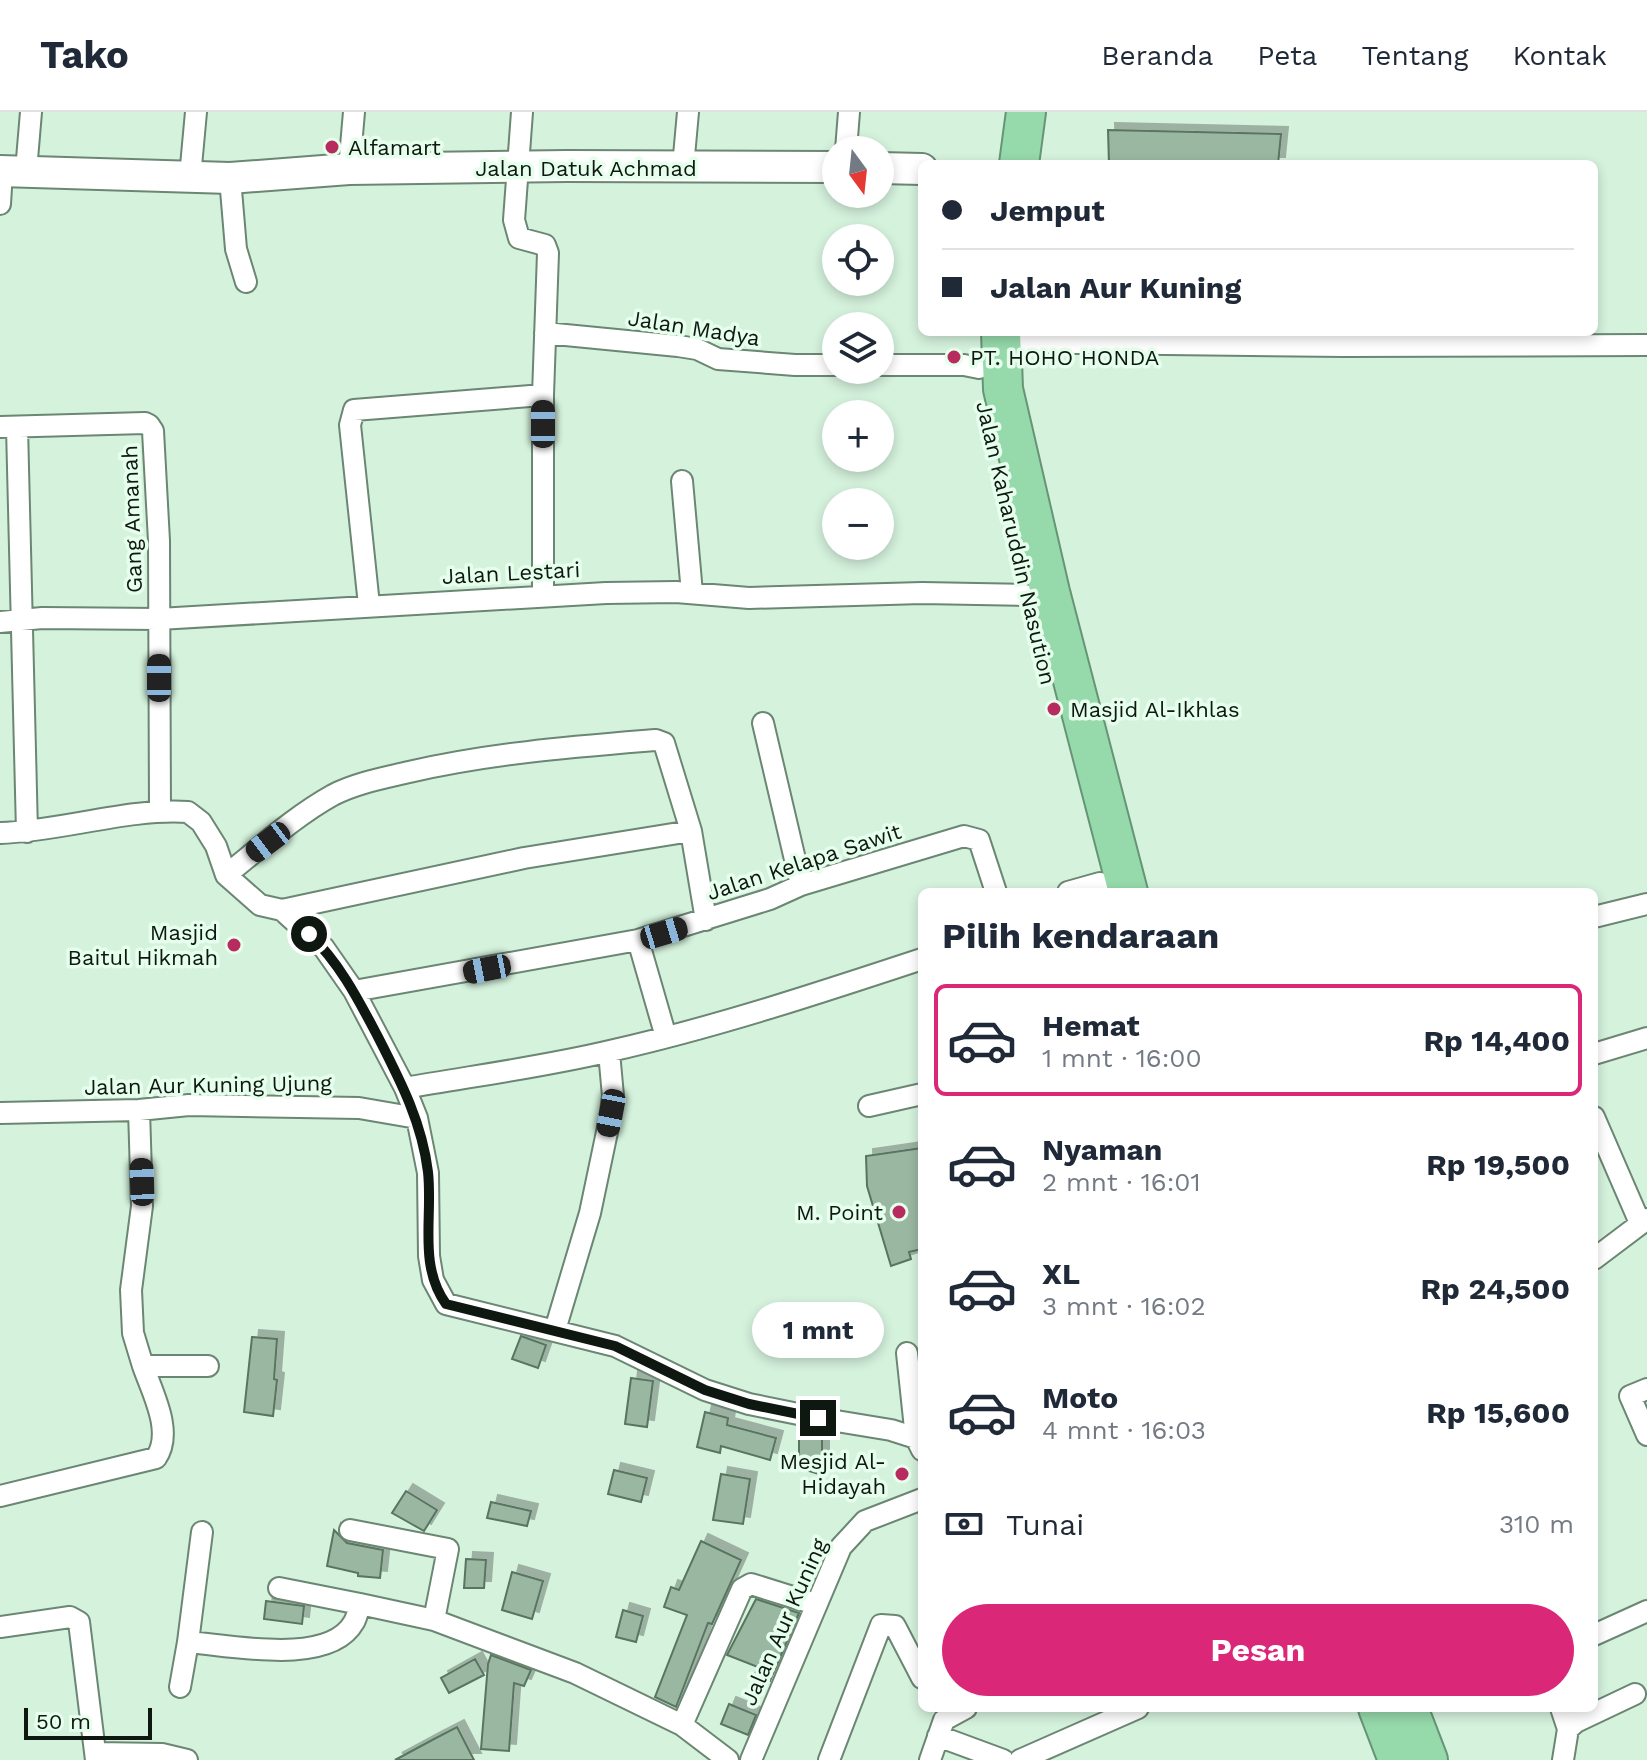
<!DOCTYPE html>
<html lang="id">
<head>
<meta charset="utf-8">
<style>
	:root { --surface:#fff; --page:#f6f6f7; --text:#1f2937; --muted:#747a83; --line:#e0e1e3; --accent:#db2777 }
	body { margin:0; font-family:"Work Sans",sans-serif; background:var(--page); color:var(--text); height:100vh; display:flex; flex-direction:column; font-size:30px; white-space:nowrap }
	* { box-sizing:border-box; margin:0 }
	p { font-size:26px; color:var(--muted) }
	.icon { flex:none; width:44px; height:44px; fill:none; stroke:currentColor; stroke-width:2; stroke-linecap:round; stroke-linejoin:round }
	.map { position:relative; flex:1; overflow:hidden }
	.panel { position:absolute; left:918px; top:776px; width:680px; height:824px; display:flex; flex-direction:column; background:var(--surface); border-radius:12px; box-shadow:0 4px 12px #0003 }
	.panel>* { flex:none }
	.guide { position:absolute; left:918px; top:48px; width:680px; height:176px; border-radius:12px; box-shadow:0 4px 12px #0003; display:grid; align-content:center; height:176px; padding:0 24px; background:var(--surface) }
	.needle { width:52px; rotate:165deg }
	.fabs { position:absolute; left:822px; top:24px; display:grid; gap:16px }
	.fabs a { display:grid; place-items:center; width:72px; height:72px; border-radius:50%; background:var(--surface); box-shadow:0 4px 12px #0003; font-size:40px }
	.scale { position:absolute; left:24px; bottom:20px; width:128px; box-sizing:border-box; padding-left:8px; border:4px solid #0e1811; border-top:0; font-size:22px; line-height:28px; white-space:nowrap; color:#0e1811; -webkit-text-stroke:6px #e6feec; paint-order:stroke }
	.end { position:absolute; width:36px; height:36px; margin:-18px; border:10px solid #0e1811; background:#fff; box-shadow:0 0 0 4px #fff }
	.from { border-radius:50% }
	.bubble { position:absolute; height:56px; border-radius:28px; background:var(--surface); box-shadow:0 4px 12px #0003; font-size:26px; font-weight:700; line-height:56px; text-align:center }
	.car { position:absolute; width:24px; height:48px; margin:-24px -12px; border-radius:10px; box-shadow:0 0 6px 2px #0007; background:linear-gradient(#222 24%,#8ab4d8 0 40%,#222 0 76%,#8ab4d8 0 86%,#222 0) }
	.guide b { display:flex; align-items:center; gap:28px; height:76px; font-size:30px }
	.guide b+b { border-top:2px solid var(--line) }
	.guide i { width:20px; height:20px; background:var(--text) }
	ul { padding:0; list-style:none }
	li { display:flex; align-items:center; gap:24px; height:112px; margin:0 16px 12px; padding:0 8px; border:4px solid transparent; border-radius:12px }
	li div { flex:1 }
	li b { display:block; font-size:30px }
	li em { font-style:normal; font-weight:700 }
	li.current { border-color:var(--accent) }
	li>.icon { width:72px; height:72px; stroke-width:1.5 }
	h2 { padding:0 24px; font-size:36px; line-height:96px }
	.pay { display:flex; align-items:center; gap:20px; height:88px; padding:0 24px; font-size:30px }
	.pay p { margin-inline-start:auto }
	.button { display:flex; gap:16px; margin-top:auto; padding:16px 24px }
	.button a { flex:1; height:92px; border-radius:48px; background:var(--accent); color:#fff; font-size:32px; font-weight:700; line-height:92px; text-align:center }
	header { display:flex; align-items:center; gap:48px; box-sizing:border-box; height:112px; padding:0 40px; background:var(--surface); border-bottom:2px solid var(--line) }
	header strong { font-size:38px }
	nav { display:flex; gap:44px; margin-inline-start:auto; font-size:28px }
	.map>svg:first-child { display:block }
</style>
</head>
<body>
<header>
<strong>Tako</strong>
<nav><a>Beranda</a><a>Peta</a><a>Tentang</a><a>Kontak</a></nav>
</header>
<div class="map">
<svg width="1647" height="1648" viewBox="0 0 1647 1648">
	<defs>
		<filter id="shadow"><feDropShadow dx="7" dy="-7" stdDeviation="0" flood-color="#0004"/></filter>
	</defs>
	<rect width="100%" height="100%" fill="#d5f2dd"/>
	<path fill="#9ab7a2" stroke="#597461" stroke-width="2" filter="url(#shadow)" d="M1108,18L1281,22L1278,52H1109Z
		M922,1036V1137L909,1140L911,1147L891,1154L867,1074L866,1044Z
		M521,1224L546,1233L538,1256L512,1247Z
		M252,1225L277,1227L274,1267L277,1268L273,1304L244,1300Z
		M631,1266L653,1269L647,1315L625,1312Z
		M705,1300L728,1306L727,1313L776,1326L770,1348L721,1334L720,1341L697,1335Z
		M799,1315L822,1320V1363L799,1356Z
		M614,1358L647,1366L641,1390L608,1382Z
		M721,1362L750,1367L743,1412L713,1408Z
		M406,1379L437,1398L424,1419L392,1401Z
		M491,1390L531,1399L527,1414L487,1406Z
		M334,1418L347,1431L383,1438L380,1466L358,1464V1461L327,1454Z
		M701,1429L741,1448L712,1512L708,1511L676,1595L655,1585L687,1503L664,1495L671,1475L679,1478Z
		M466,1447L486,1448L484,1476H464Z
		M512,1460L543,1469L532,1507L502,1498Z
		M756,1487L799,1501L770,1569L755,1562L758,1555L727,1543Z
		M266,1489L304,1494L302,1512L264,1507Z
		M623,1498L643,1504L636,1530L616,1525Z
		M491,1543L531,1558L524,1574L514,1571L509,1639L481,1637L488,1552Z
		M475,1547L484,1563L449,1581L441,1566Z
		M729,1592L756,1603L748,1623L721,1612Z
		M457,1615L474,1648H395L434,1627Z"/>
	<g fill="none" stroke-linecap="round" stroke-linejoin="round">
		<g stroke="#6b8672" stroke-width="24">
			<path id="street" d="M522,0L514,108L519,126L545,133L548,141L543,283V483
				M846,38L849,0
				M683,55L688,0
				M349,57L354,0
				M26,59L31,0
				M190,65L196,0
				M230,66L236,137L246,170
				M0,92L2,59
				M545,221L678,234L697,237L718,247L795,253H836
				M1000,230L1344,234L1647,233
				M880,253H964L979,256
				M0,315L145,311L149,313L153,319L159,429L160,700
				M17,315L27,720
				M682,369L692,481
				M369,493L350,313L354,298L543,283
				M0,510L42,506L159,507L606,481L676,480L749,486L922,481L1025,483
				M763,611L801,773
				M0,721C62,719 128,696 188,700L201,710L216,734L226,763L260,793L282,798L324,836L354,879L405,976L417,1006L428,1061L429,1144L433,1168L446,1192L615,1234L705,1278L749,1292L818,1306L891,1318L916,1326L922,1338
				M226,763C260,736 295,704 333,683C356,671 384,666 409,660C492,641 571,635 656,628L664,631L691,719L706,808
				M1068,780L1100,771
				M282,798L524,746L691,719
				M1594,805L1647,792
				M638,828L666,925
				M354,879L638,828L770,787L801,773L964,724L979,728L996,780
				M1594,942L1647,926
				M405,976C473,964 543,955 610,939C716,915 819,881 922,847
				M869,994L922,982
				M139,998L142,1094L131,1178L133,1221L143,1254H208
				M0,1001L139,998L189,993L359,996L417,1006
				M1594,1005L1640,1111
				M1594,1147L1647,1107
				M555,1218L590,1101L611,1001L613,984L609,940
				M907,1241L916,1326
				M1647,1277L1630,1284L1647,1323
				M0,1384L156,1346C174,1320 152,1280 143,1254
				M350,1418L448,1437L434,1508
				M279,1476L360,1492
				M0,1515L70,1505L79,1510L96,1648
				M1594,1523L1647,1499
				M188,1530L202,1420
				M180,1575L188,1530C229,1533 329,1555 354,1510C357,1505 358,1498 360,1492L434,1508L575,1561L682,1613L728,1648
				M1561,1596L1568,1617
				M682,1613L742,1477L751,1472L815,1492
				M938,1624L1003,1648
				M96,1641L162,1642L187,1648
				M751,1648L841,1435L865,1409L922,1387
				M829,1648L881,1513L895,1514L922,1566
				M930,1648L944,1608L966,1596
				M1020,1648L1138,1596
				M1563,1648L1568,1617L1576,1610L1635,1582"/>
		</g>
		<g stroke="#6b8672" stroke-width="34">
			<path id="secondary" d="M880,56L922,57
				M0,59L230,66L349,57L567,54L836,55"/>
		</g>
		<g stroke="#669575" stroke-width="42">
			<path id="highway" d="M1019,52L1026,0
				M1001,220L1003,277L1050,480L1128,780
				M1378,1596L1398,1648
				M1408,1596L1428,1648"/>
		</g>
		<use href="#street" stroke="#fff" stroke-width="20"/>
		<use href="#secondary" stroke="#fff" stroke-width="30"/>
		<use href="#highway" stroke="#96d9ab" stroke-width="38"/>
	</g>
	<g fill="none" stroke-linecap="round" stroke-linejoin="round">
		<path stroke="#0e1811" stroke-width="10" d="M309,822C339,850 358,887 377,923C400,968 422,1010 428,1060C433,1105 418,1153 446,1192L615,1234L705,1278L749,1292L818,1306"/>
	</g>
	<g fill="#b82b5f" stroke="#e6feec" stroke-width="3">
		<circle cx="332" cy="35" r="8"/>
		<circle cx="954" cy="245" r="8"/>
		<circle cx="1054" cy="597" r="8"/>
		<circle cx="234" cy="833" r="8"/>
		<circle cx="899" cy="1100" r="8"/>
		<circle cx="902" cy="1362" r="8"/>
	</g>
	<g text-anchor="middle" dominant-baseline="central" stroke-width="7" stroke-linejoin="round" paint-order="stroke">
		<g font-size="22" fill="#0e1811" stroke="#e6feec" text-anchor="start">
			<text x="348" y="35">Alfamart</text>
			<text x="970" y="245">PT. HOHO HONDA</text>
			<text x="1070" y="597">Masjid Al-Ikhlas</text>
			<text x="218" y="820" text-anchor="end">Masjid<tspan x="218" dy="25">Baitul Hikmah</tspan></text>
			<text x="883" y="1100" text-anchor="end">M. Point</text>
			<text x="886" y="1349" text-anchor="end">Mesjid Al-<tspan x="886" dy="25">Hidayah</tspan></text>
		</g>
		<g font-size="22" fill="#0e1811" stroke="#e6feec">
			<text x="586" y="56">Jalan Datuk Achmad</text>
			<text transform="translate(694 216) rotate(9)">Jalan Madya</text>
			<text transform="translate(132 407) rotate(-92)">Gang Amanah</text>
			<text transform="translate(1016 431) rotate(77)">Jalan Kaharuddin Nasution</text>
			<text transform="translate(511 461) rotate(-3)">Jalan Lestari</text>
			<text transform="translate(804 750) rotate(-18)">Jalan Kelapa Sawit</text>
			<text transform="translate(208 973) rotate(-1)">Jalan Aur Kuning Ujung</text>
			<text transform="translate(784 1510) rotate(-66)">Jalan Aur Kuning</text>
		</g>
	</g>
</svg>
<div class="fabs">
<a><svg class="needle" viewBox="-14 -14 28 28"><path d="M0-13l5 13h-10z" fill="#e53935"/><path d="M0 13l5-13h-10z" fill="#747a83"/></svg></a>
<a><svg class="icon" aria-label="locate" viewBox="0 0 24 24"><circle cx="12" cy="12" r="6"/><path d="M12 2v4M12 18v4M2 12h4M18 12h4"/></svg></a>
<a><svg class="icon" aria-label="layers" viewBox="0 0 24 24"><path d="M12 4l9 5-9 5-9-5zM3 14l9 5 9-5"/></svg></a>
<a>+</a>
<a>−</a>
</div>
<div class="scale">50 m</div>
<i class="end from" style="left:309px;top:822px"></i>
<i class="end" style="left:818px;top:1306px"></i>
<div class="bubble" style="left:752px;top:1190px;width:132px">1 mnt</div>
<i class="car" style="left:543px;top:312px;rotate:0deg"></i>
<i class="car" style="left:159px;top:566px;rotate:0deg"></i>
<i class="car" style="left:268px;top:730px;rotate:233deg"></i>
<i class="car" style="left:664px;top:821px;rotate:73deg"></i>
<i class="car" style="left:487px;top:857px;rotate:259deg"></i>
<i class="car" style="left:611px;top:1001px;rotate:191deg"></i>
<i class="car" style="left:142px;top:1070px;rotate:358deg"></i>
<div class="guide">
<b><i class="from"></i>Jemput</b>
<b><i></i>Jalan Aur Kuning</b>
</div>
<section class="panel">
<h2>Pilih kendaraan</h2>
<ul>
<li class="current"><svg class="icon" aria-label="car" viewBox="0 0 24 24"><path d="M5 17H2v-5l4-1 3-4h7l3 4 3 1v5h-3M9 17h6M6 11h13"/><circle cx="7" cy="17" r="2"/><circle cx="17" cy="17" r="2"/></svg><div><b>Hemat</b><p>1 mnt · 16:00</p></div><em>Rp 14,400</em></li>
<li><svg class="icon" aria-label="car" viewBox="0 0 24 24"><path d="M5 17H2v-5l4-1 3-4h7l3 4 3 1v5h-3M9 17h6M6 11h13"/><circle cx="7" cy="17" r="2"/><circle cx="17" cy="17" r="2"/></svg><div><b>Nyaman</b><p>2 mnt · 16:01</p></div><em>Rp 19,500</em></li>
<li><svg class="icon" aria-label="car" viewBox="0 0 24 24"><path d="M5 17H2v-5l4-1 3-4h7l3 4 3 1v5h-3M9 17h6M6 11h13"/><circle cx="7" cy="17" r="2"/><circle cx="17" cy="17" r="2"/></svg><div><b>XL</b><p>3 mnt · 16:02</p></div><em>Rp 24,500</em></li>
<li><svg class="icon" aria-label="car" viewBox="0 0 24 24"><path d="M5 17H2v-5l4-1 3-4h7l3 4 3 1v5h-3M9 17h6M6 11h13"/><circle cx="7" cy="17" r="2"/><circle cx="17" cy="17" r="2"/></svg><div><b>Moto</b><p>4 mnt · 16:03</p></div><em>Rp 15,600</em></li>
</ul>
<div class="pay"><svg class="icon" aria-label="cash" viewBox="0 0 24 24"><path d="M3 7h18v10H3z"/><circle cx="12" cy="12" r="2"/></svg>Tunai<p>310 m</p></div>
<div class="button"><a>Pesan</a></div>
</section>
</div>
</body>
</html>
